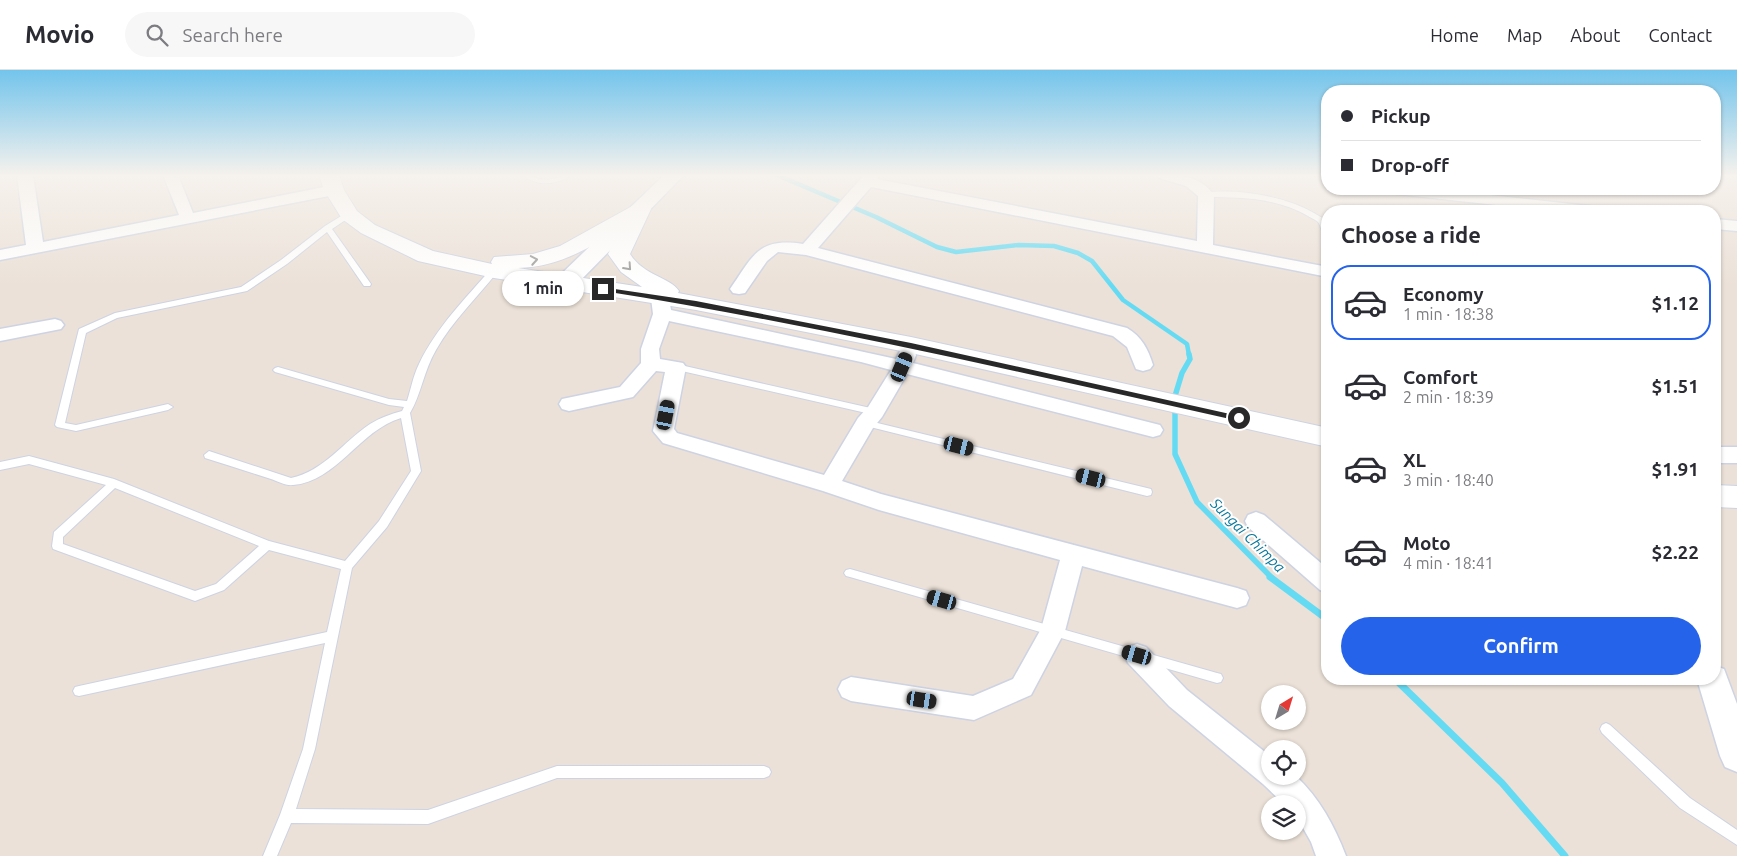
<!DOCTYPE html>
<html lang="en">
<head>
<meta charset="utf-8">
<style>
	:root { --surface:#fff; --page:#f7f7f7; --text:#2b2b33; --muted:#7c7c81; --line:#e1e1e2; --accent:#2563eb }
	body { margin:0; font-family:Ubuntu,sans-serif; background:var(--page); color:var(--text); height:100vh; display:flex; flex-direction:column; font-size:19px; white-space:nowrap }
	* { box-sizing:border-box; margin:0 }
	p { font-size:16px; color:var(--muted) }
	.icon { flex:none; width:28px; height:28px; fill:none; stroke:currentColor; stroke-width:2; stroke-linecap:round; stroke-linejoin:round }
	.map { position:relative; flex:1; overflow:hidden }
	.panel { position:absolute; left:1321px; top:135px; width:400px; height:480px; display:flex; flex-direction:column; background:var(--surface); border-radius:20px; box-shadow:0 1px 4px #0004 }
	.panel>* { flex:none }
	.hud { position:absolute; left:1321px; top:15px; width:400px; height:110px; border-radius:20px; box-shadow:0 1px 4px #0004; display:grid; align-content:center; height:110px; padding:0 20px; background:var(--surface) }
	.needle { width:32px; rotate:38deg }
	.buttons { position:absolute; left:1261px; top:615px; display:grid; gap:10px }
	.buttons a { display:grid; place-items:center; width:45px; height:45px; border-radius:50%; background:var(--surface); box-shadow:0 1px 4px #0004; font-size:25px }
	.end { position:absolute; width:22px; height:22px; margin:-11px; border:6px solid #282828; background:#fff; box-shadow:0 0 0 2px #fff }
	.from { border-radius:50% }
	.bubble { position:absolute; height:35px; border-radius:18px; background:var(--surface); box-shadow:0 1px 4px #0004; font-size:16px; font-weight:700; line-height:35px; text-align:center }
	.car { position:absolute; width:15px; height:30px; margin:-15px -8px; border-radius:6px; box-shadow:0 0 4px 1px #0007; background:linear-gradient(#222 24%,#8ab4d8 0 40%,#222 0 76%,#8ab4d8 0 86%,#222 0) }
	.hud b { display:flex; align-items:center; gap:18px; height:48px; font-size:19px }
	.hud b+b { border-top:1px solid var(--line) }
	.hud i { width:12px; height:12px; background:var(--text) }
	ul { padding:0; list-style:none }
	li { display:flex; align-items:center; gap:15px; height:75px; margin:0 10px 8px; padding:0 10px; border:2px solid transparent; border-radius:20px }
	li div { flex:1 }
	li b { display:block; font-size:19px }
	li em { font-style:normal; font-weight:700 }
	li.on { border-color:var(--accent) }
	li>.icon { width:45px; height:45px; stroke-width:1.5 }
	h2 { padding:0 20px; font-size:22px; line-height:60px }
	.cta { display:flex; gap:10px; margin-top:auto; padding:10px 20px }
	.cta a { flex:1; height:58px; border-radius:30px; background:var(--accent); color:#fff; font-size:20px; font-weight:700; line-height:58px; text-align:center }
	header { display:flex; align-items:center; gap:30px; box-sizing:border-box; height:70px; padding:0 25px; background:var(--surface); border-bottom:1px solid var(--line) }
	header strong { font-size:24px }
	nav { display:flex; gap:28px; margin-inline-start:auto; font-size:18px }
	.search { width:350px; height:45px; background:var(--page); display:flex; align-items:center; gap:12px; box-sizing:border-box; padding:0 18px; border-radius:28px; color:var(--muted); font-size:19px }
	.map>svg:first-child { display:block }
</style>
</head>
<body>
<header>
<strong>Movio</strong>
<div class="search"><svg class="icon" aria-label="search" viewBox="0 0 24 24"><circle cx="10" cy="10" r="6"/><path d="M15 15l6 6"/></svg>Search here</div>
<nav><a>Home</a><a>Map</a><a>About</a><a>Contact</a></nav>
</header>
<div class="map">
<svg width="1737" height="786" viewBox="0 0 1737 786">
	<rect width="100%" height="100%" fill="#ebe1d8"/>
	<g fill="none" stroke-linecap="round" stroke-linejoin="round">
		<path stroke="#65dbf3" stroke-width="4.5" d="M777,105L876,147L937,177L956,182L1019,175L1054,176L1078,183L1092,191L1123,230L1187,274L1189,285"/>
		<path stroke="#65dbf3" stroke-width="5.5" d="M1189,284L1190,289L1182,303L1175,326V384L1197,432L1272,508"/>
		<path stroke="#65dbf3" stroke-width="7" d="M1270,507L1328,550
			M1395,609L1502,713L1565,786"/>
		<g stroke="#cdd3e2" stroke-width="2">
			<path id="service" d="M523,105C532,105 538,110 547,110C556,109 562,105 571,105C557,115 537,117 523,105Z
				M1203,123C1237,118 1285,126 1314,143C1317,145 1321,147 1324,149C1329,154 1328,162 1328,168C1321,165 1322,157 1318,152C1316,150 1311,148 1308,146C1277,128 1241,127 1206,127L1202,125Z
				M346,143H349L353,145L332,159L371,214L370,216H364L327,162L287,194L247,221L117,248L86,263L65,353L76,355L168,334L173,337L168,340L76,361L57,357L55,355L79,259L115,243L241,217L281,190L325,156Z
				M491,199H497L498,201C477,228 453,250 436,280C424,300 421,325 410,343L421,401L387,457L352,498L315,679L296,739L428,740L557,696H764L769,698L771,702L769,706L764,708H557L428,754L291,753L277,786H263L280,745L303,679L325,573L79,626L75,625L73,621L75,617L79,616L327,562L341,499L269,480L224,520L195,531L53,479L52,476L54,462L106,415L29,394L0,400V392L29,386L114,409L269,471L345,491L379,451L411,401L401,348C360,360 336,412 293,415C286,416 277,411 271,409C249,402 227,395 205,388L204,385L209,381L291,408C324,401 343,372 370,354C380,348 390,344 402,341L404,337L389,335L275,302L273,300L275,298L278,297L389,329L407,331C411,319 413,306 419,294C436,258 465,229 491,199ZM115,418L259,476L216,514L195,521L63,474V467Z
				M676,294L875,339L880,342L875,345L673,299L671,297L673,295Z
				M865,350L1147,418L1151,419L1152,422L1151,425L1147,426L862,355L860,353L862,351Z
				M850,499L1217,603L1221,604L1223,608L1221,612L1217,613L850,507L846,506L844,503L846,500Z
				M1606,653L1610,655L1690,728L1737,760V775L1680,738L1602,663L1600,659L1602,655Z"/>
		</g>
		<g stroke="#cdd3e2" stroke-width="3">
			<path id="minor" d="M17,105H33L43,172L179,145L163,105H178L193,143L334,115L339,117L342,120L339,123L334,125L0,190V180L26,175Z
				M864,105H880L877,109L1197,171L1198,126L1186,116L1159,108L1157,105C1178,105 1200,105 1214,125L1213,175L1328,197V207L871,117L818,178L1127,258C1142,267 1148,279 1153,295L1150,299L1143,301L1136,299L1127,277L1113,266L806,185L778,182L767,191L745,223L739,224L733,223L730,219C753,186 758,167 803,174Z
				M1388,119H1435L1590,136L1596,138L1598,141H1550L1396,124L1391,122Z
				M1715,149L1737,151V161L1715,159Z
				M660,223L666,224L669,228L671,240L896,289L900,281L907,279L914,281L916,285L913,293L1160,355L1163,360L1160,365L1153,367L907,304L882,347L873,358L842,411L881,424L1237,518L1246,521L1249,528L1246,535L1237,538L1082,496L1065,561L1031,625L974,650L851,631L842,627L838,619L842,611L851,607L973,626L1013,609L1041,559L1060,490L879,440L823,421L663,373L653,361L665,302L656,301L633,327L569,341L562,339L559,334L562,329L620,317L641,293V279L653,244L651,228L654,224ZM669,251L861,292L891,300L868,337L858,348L824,405L677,363L674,359L686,297L683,293L660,289L659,279Z
				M55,249L61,251L64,255L61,259L0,271V259Z
				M1715,377H1737V393H1715Z
				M1256,442L1264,445L1328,499V523L1320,520L1248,457L1245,451L1248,445Z
				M1137,574L1146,577L1187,620L1270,686V706H1296C1320,729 1334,755 1346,786H1316L1311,772L1298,749V734H1284L1263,714L1169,636L1128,593L1124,585L1128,577Z"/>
		</g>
		<g stroke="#cdd3e2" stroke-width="3">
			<path id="tertiary" d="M664,105H684L573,218L565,219L557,218L554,213L557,208Z
				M1715,596L1724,599L1737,634V702L1725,697L1720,686L1697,609H1715Z"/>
		</g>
		<g stroke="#cdd3e2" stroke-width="2">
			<path id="secondary" d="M319,105H339L344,120L357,141L375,155L433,181L492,194L491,192L494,187L533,184L560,176L634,135L641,133L648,135L651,139L630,184C644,206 670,207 679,221L678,223L911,267L1328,358V377L911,283L696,240L494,208L418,191L361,163L342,149L324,120ZM620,160L608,184L621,202L642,217L518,198C559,197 586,179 620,160Z
				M1715,415L1737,416V438L1715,437Z"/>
		</g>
		<use href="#service" fill="#fff" fill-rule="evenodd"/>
		<use href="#minor" fill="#fff" fill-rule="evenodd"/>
		<use href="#tertiary" fill="#fff" fill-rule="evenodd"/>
		<use href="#secondary" fill="#fff" fill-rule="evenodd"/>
	</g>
	<defs><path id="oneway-chevron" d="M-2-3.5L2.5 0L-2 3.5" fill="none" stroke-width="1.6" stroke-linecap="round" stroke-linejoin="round" transform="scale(1.25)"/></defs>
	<g stroke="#9e9e9e">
		<use href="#oneway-chevron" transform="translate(534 190) rotate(-10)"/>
		<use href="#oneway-chevron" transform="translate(628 197) rotate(48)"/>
	</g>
	<linearGradient id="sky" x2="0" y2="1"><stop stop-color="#73c4ec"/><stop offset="0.49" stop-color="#f6f2ed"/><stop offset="1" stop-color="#f6f2ed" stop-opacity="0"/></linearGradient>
	<rect width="1737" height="215" fill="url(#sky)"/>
	<path fill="#282828" d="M601,217L696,231L911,273L1239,346L1243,348L1239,351C1028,304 817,255 603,221L601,220Z"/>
	<g text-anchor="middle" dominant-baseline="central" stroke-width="4" stroke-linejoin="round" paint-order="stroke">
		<g font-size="15" font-style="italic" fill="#07779c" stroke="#fff">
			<text transform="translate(1248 465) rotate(45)">Sungai Chimpa</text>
		</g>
	</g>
</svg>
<div class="buttons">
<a><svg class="needle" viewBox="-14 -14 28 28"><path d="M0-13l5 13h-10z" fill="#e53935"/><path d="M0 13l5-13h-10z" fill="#7c7c81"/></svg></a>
<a><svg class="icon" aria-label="locate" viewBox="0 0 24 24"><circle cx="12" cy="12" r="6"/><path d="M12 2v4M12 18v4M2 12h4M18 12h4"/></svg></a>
<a><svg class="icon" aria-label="layers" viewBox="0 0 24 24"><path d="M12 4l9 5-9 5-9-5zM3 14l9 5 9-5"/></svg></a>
</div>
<i class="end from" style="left:1239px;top:348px"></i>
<i class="end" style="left:603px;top:219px"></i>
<div class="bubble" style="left:502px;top:201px;width:82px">1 min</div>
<i class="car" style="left:902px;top:297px;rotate:23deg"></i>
<i class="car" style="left:666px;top:345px;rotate:11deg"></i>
<i class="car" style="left:959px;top:376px;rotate:104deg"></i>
<i class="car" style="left:1091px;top:408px;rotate:284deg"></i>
<i class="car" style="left:942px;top:530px;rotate:286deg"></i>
<i class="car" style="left:1137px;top:585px;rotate:286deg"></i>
<i class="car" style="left:922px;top:630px;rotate:99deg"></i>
<div class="hud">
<b><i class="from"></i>Pickup</b>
<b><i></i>Drop-off</b>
</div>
<section class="panel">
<h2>Choose a ride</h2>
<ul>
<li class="on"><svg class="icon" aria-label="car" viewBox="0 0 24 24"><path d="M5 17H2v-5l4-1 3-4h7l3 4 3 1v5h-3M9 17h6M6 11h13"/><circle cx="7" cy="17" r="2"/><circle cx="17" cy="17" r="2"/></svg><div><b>Economy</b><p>1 min · 18:38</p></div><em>$1.12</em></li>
<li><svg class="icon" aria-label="car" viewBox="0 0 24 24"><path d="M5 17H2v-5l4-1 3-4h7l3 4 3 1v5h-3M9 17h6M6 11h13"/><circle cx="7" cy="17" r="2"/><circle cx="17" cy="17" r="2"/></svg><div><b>Comfort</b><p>2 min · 18:39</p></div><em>$1.51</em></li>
<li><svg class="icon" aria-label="car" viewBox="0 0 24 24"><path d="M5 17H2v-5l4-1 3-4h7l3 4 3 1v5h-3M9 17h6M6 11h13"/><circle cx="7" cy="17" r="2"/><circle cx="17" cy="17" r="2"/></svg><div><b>XL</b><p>3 min · 18:40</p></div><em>$1.91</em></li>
<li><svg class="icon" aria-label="car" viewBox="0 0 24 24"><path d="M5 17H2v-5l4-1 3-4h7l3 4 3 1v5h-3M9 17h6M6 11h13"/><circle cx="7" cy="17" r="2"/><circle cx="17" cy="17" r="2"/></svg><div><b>Moto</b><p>4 min · 18:41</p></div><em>$2.22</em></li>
</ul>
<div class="cta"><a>Confirm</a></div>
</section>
</div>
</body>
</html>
